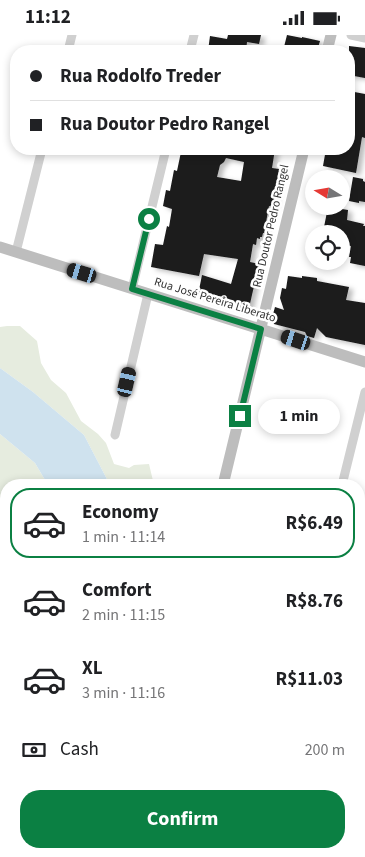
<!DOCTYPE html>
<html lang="en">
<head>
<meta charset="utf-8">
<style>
	:root { --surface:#fff; --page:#f6f6f6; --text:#202124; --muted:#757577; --line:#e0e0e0; --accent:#0b8043 }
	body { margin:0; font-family:"Source Sans 3",sans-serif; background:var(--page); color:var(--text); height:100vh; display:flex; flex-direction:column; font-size:19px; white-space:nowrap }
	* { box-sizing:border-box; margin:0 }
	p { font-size:16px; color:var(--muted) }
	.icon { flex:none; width:28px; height:28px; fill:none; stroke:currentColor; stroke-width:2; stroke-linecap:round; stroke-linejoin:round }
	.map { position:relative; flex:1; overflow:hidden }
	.side { position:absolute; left:0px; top:444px; width:365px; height:379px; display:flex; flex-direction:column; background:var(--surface); border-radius:20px 20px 0 0; box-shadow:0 2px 8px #0003 }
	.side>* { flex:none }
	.guide { position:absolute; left:10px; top:10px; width:345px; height:110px; border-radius:20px; box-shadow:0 2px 8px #0003; display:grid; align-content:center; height:110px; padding:0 20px; background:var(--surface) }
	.needle { width:32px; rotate:281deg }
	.tools { position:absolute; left:305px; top:135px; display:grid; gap:10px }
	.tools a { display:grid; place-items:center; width:45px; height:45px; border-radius:50%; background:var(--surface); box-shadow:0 2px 8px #0003; font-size:25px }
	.end { position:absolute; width:22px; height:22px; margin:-11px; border:6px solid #0b8043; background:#fff; box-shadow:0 0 0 2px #fff }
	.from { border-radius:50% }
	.bubble { position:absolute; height:35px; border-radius:18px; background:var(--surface); box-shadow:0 2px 8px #0003; font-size:16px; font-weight:700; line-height:35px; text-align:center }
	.car { position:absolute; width:15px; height:30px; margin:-15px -8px; border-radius:6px; box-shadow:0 0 4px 1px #0007; background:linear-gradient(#222 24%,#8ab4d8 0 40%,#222 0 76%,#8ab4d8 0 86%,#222 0) }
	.guide b { display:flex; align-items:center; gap:18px; height:48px; font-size:19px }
	.guide b+b { border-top:1px solid var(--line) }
	.guide i { width:12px; height:12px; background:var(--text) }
	ul { padding:9px 0 0; list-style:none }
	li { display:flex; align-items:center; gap:15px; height:70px; margin:0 10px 8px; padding:0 10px; border:2px solid transparent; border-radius:20px }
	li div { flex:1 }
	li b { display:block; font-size:19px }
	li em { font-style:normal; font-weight:700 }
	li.active { border-color:var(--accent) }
	li>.icon { width:45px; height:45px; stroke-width:1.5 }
	.pay { display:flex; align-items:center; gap:12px; height:55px; padding:0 20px; font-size:19px }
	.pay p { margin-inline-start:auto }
	.primary-button { display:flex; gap:10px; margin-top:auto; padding:10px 20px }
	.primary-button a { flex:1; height:58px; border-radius:20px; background:var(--accent); color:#fff; font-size:20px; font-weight:700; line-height:58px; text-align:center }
	.status { display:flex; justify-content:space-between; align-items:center; height:35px; padding:0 25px; background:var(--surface); direction:ltr }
	.status svg { height:14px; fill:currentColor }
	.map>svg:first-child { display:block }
</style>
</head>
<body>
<div class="status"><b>11:12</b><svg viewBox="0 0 49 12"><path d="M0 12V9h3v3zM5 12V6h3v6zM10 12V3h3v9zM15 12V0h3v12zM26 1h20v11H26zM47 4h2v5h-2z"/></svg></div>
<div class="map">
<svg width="365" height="822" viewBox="0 0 365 822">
	<defs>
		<filter id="shadow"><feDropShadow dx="4.5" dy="2.5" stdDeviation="2.5" flood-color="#0004"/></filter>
	</defs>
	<rect width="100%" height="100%" fill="#fff"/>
	<path fill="#e6ecdf" d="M7,291H20L37,306L41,328L51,345L66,358L81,386L98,399L106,408L114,429L129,433L134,430L149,429L154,450H110L84,400L33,357L0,333V292Z
		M0,399L35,428L48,450H6V582L0,566Z
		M27,816H111L110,822H26Z
		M165,816H295L300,822H164Z"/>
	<path fill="#cfe2ee" d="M0,333L33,357L84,400L110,450H48L35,428L0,399Z
		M111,816H165L164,822H110Z"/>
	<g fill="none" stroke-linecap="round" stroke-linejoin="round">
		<path stroke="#cfe2ee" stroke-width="11" d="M164,822L165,816"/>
	</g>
	<path fill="#1a1a1a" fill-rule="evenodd" filter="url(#shadow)" d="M228,0H261L259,9L247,7L246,16H208L210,1L227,4Z
		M287,0L302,3V2L320,6L317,16H283Z
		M349,11L365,13V43L349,40Z
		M349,56L365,59V103L362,102L356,138L323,131L326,114H349Z
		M183,114H219L233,116V114H275L272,133L279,134L273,172L269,171L264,198H263L262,202H260V204L257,203L256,210L253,209L250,227L259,229L249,273L245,275L198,260L202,240L231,249L238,224L204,219L199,241L151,232L155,209L163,210L167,191L169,192L172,174L163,171L166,155L170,156L174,135L177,136L181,117H182ZM226,123L244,127L241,146L217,142L220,130L224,127Z
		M353,142L363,144V146L365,147V167L359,166V168L349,166Z
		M330,172L348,175L347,185L364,189L363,191H365V231L350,228L351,222H349L351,211L341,209V199H325V198L323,197L327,177H329Z
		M288,241L302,243V241L317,243V246L349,252L346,265L365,268V310L326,302L317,293L314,303L307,301L305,297L274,289L272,283L275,272L284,275L280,263L282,253L286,254Z"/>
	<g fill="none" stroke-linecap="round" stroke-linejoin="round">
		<path stroke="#d0d0d0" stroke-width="9" d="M351,0L365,3
			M68,16L72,0
			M190,16L194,0
			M16,217L42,114
			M132,254L166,114
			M115,400L148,259
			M342,450L365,357"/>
		<path stroke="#bdbdbd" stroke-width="11" d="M327,16L331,0
			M0,212L365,327
			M223,450L304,114
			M308,816L312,822"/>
	</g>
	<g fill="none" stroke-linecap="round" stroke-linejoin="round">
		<path stroke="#0b8043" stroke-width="6" d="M149,184L132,254L261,294L240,381"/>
	</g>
	<g text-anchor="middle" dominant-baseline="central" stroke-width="5" stroke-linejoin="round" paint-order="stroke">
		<g font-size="12" fill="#333" stroke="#fff">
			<text transform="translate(271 191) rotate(-77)">Rua Doutor Pedro Rangel</text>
			<text transform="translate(215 265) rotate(17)">Rua José Pereira Liberato</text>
		</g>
	</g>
</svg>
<div class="tools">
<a><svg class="needle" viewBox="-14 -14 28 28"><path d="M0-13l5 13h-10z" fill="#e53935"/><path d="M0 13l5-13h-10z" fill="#757577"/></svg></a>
<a><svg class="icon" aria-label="locate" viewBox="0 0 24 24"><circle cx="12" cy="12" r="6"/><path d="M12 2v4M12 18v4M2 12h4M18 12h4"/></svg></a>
</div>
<i class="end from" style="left:149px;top:184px"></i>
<i class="end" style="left:240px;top:381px"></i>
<div class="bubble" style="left:258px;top:364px;width:82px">1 min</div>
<i class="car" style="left:82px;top:238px;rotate:287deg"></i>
<i class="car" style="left:296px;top:305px;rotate:288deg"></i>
<i class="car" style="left:127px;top:347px;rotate:13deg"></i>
<div class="guide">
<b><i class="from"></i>Rua Rodolfo Treder</b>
<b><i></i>Rua Doutor Pedro Rangel</b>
</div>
<section class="side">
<ul>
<li class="active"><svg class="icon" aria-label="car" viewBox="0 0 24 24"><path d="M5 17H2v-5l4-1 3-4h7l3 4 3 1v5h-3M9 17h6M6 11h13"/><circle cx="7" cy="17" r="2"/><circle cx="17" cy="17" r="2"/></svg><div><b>Economy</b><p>1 min · 11:14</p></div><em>R$6.49</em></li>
<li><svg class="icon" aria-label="car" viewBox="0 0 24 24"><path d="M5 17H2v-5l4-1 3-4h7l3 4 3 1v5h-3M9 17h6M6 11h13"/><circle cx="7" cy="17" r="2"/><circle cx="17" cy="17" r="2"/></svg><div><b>Comfort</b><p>2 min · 11:15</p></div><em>R$8.76</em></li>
<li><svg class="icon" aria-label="car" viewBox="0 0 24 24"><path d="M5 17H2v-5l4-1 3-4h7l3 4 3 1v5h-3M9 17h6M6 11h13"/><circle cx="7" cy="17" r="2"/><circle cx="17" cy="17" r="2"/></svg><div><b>XL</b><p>3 min · 11:16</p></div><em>R$11.03</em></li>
</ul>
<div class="pay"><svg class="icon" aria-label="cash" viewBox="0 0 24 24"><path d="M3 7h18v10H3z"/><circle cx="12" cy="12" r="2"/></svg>Cash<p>200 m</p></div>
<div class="primary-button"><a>Confirm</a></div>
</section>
</div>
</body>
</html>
